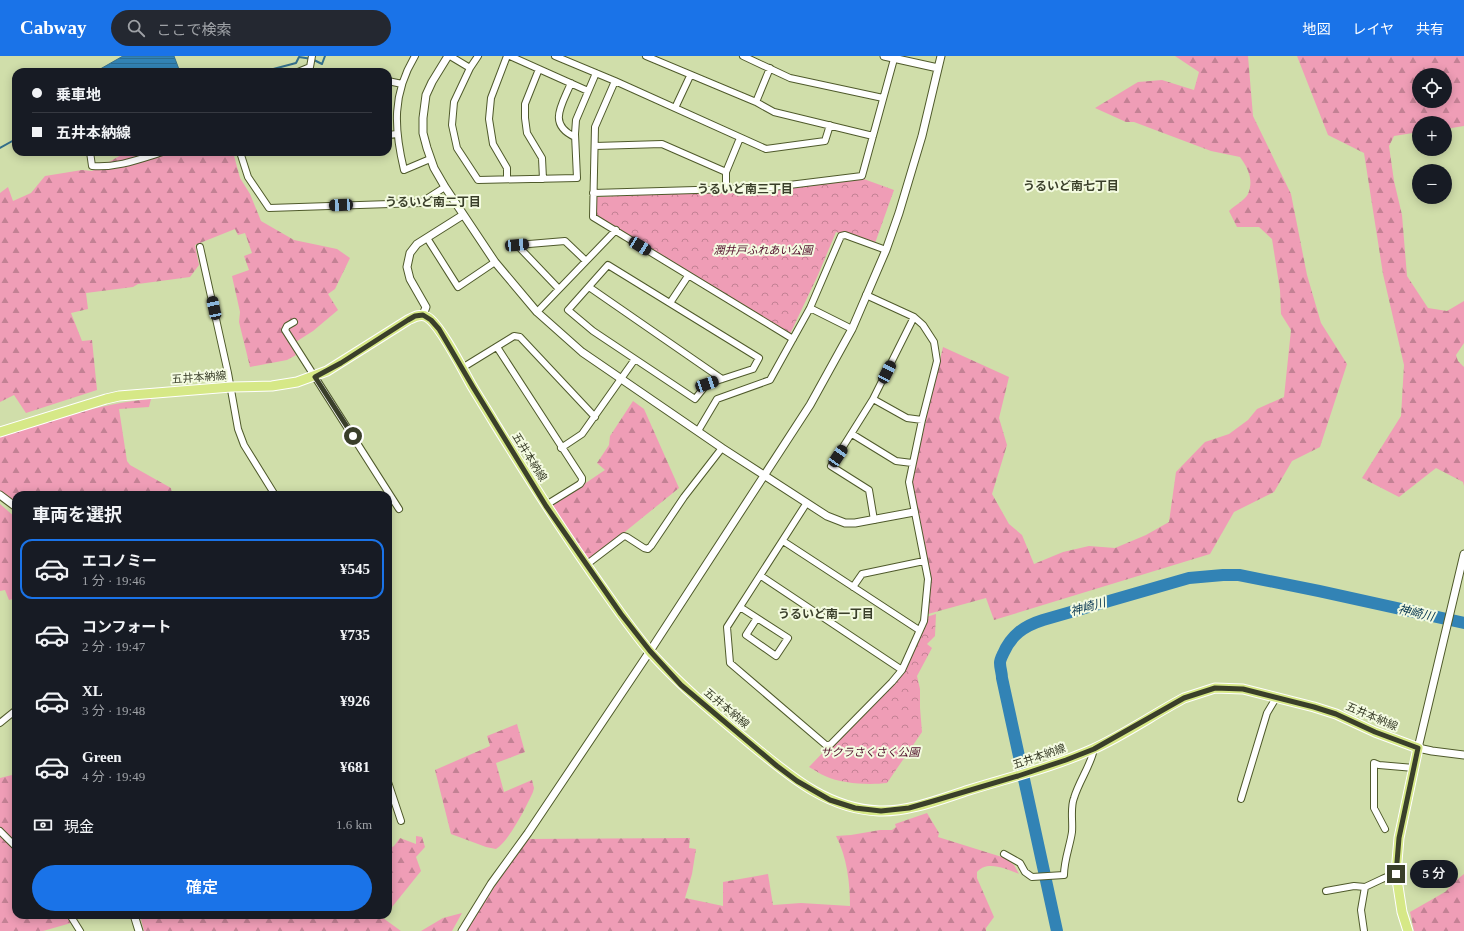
<!DOCTYPE html>
<html lang="ja">
<head>
<meta charset="utf-8">
<style>
	:root { --surface:#171b24; --page:#242831; --text:#f1f3f6; --muted:#9ea1a6; --line:#363941; --accent:#1a73e8 }
	body { margin:0; font-family:"Times New Roman","Noto Sans JP",serif; background:var(--page); color:var(--text); height:100vh; display:flex; flex-direction:column; font-size:15px; white-space:nowrap }
	* { box-sizing:border-box; margin:0 }
	p { font-size:13px; color:var(--muted) }
	.icon { flex:none; width:22px; height:22px; fill:none; stroke:currentColor; stroke-width:2; stroke-linecap:round; stroke-linejoin:round }
	.map { position:relative; flex:1; overflow:hidden }
	.drawer { position:absolute; left:12px; top:435px; width:380px; height:428px; display:flex; flex-direction:column; background:var(--surface); border-radius:12px; box-shadow:0 2px 10px #0003 }
	.drawer>* { flex:none }
	.banner { position:absolute; left:12px; top:12px; width:380px; height:88px; border-radius:12px; box-shadow:0 2px 10px #0003; display:grid; align-content:center; height:88px; padding:0 20px; background:var(--surface) }
	.controls { position:absolute; left:1412px; top:12px; display:grid; gap:8px }
	.controls a { display:grid; place-items:center; width:40px; height:40px; border-radius:50%; background:var(--surface); box-shadow:0 2px 10px #0003; font-size:20px }
	.end { position:absolute; width:18px; height:18px; margin:-9px; border:5px solid #3a3f2a; background:#fff; box-shadow:0 0 0 2px #fff }
	.from { border-radius:50% }
	.bubble { position:absolute; height:28px; border-radius:14px; background:var(--surface); box-shadow:0 2px 10px #0003; font-size:13px; font-weight:600; line-height:28px; text-align:center }
	.car { position:absolute; width:12px; height:24px; margin:-12px -6px; border-radius:5px; box-shadow:0 0 3px 1px #0007; background:linear-gradient(#222 24%,#8ab4d8 0 40%,#222 0 76%,#8ab4d8 0 86%,#222 0) }
	.banner b { display:flex; align-items:center; gap:14px; height:38px; font-size:15px }
	.banner b+b { border-top:1px solid var(--line) }
	.banner i { width:10px; height:10px; background:var(--text) }
	ul { padding:0; list-style:none }
	li { display:flex; align-items:center; gap:12px; height:60px; margin:0 8px 6px; padding:0 12px; border:2px solid transparent; border-radius:12px }
	li div { flex:1 }
	li b { display:block; font-size:15px }
	li em { font-style:normal; font-weight:600 }
	li.on { border-color:var(--accent) }
	li>.icon { width:36px; height:36px; stroke-width:1.5 }
	h2 { padding:0 20px; font-size:18px; line-height:48px }
	.pay { display:flex; align-items:center; gap:10px; height:44px; padding:0 20px; font-size:15px }
	.pay p { margin-inline-start:auto }
	.button { display:flex; gap:8px; margin-top:auto; padding:8px 20px }
	.button a { flex:1; height:46px; border-radius:24px; background:var(--accent); color:#fff; font-size:16px; font-weight:600; line-height:46px; text-align:center }
	header { display:flex; align-items:center; gap:24px; box-sizing:border-box; height:56px; padding:0 20px; background:var(--accent); color:#fff }
	header strong { font-size:19px }
	nav { display:flex; gap:22px; margin-inline-start:auto; font-size:14px }
	.search { width:280px; height:36px; background:var(--page); display:flex; align-items:center; gap:10px; box-sizing:border-box; padding:0 14px; border-radius:22px; color:var(--muted); font-size:15px }
	.map>svg:first-child { display:block }
</style>
</head>
<body>
<header>
<strong>Cabway</strong>
<div class="search"><svg class="icon" aria-label="search" viewBox="0 0 24 24"><circle cx="10" cy="10" r="6"/><path d="M15 15l6 6"/></svg>ここで検索</div>
<nav><a>地図</a><a>レイヤ</a><a>共有</a></nav>
</header>
<div class="map">
<svg width="1464" height="875" viewBox="0 0 1464 875">
	<defs>
		<pattern id="forest-firs" width="22" height="20" patternUnits="userSpaceOnUse"><rect width="22" height="20" fill="#ef9db6"/><path d="M5 1l3.5 6h-7zM16 11l3.5 6h-7z" fill="#c38194"/></pattern>
		<pattern id="park-crowns" width="20" height="18" patternUnits="userSpaceOnUse"><rect width="20" height="18" fill="#ef9db6"/><path d="M2 6a3 3 0 1 1 6 0M12 15a3 3 0 1 1 6 0" fill="none" stroke="#c38194"/></pattern>
		<pattern id="water-rules" width="6" height="5" patternUnits="userSpaceOnUse"><rect width="6" height="5" fill="#3283b5"/><path d="M0 2.5h6" fill="none" stroke="#2b6d93"/></pattern>
	</defs>
	<rect width="100%" height="100%" fill="#d0deaa"/>
	<path fill="url(#forest-firs)" fill-rule="evenodd" d="M1175,0H1248L1253,60L1291,138L1307,219L1321,267L1347,308L1320,391L1292,405L1274,436L1234,456L1210,498L994,564L986,542L928,558L930,525L928,506L912,424L943,291L1009,321L999,362L1007,389L992,438L1009,468L1022,479L1034,508L1063,496L1089,490L1115,492L1146,479L1169,466L1176,416L1205,386L1229,378L1248,364L1257,353L1284,341L1291,274L1281,258L1280,234L1272,183L1259,171H1237L1229,155C1234,150 1245,144 1248,138C1254,124 1248,112 1240,101L1211,95L1134,66H1126L1095,52L1138,26L1162,24L1194,34L1199,16Z
		M1297,0H1464V70L1445,73V67H1419V76L1394,80L1389,90L1394,125L1402,159L1407,220L1428,252L1447,255L1464,245V287L1456,299L1458,305L1464,311V430L1463,426L1436,412L1399,441L1362,422L1401,360L1404,309L1383,218L1364,97L1328,79ZM1419,19H1445V45H1419Z
		M127,96H233L240,122L250,138L261,165L294,184L337,193L350,202L335,233L328,238L338,254L313,275L291,289L296,299L287,304L250,311L239,266L240,256L232,220L249,214L244,200L252,197L245,177L238,179L235,173L195,189L199,209L190,221L138,228L133,231L86,237L88,253L71,257L82,285L92,284L97,334L26,357L14,339L0,346V137L8,131L13,145L31,137L45,120L82,114L92,115Z
		M151,343L149,351L119,353L127,405L130,409L171,432L172,438L174,439H16V449L0,437V381C50,366 99,347 151,343Z
		M633,345L644,353L679,432L589,505L551,452L553,449L605,414L597,407L609,389L610,380Z
		M0,448L16,462V542L9,544L5,534L0,535Z
		M517,668L525,696L496,707L504,736L532,724L534,732L533,736C526,751 509,785 496,793L486,791L451,778L435,714L490,690L487,680Z
		M16,718V859H66L71,867L43,875H0V722Z
		M927,757L939,777L938,781L1005,802L1014,809L1019,818C1006,813 987,804 977,816V822L994,861L986,872V875H466L525,783L690,782L689,792L696,793L692,818L685,842L723,850V826L768,818L773,849L801,847L850,850C850,827 847,801 836,780L851,779L880,774H892L896,771L895,768Z
		M416,780L422,781L425,791L416,801L421,815L388,856V793L394,790L400,782L416,788Z
		M1464,818V875H1414L1410,856L1445,836L1459,822Z
		M462,857L452,875H421L443,862Z
		M140,859H385L383,862L401,875H144Z"/>
	<path fill="url(#park-crowns)" d="M861,122L894,134L874,190L836,176L818,219L790,278L593,162L594,141L766,134Z
		M936,558L935,580L927,588L932,592L917,620L920,633V652L922,676L887,727C869,729 842,728 825,720C820,718 815,714 809,711L898,618L923,562Z"/>
	<path fill="url(#water-rules)" stroke="#346f8b" d="M123,0H174L180,16H95Z"/>
	<g fill="none" stroke-linecap="round" stroke-linejoin="round">
		<path stroke="#346f8b" stroke-width="2" d="M262,16L296,7L299,1L312,3L322,8L325,0
			M0,92L16,83"/>
		<path stroke="#3283b5" stroke-width="12" d="M1057,875L1002,622C1002,617 1000,612 1000,607C1000,604 1002,600 1003,598C1011,579 1024,570 1043,564L1189,522L1223,519H1239L1319,535L1464,567"/>
		<g stroke="#4f5a2b" stroke-width="8">
			<path id="minor" d="M415,0C392,38 394,72 404,114L430,103
				M450,0L470,12L454,46L452,69L457,92L478,124L577,122L575,78L576,64L596,17
				M510,0L588,35
				M555,0L615,25L766,93L825,85L830,69
				M646,0L756,46L774,56L873,80
				M743,0L790,22L883,42
				M470,12L478,0
				M539,13L525,48V62L527,77L542,102L543,123
				M298,16L310,11L312,0
				M388,25L402,28
				M615,25L595,71L593,161L793,283
				M571,27C562,49 547,68 575,81
				M756,46L770,12
				M675,52L690,20
				M388,79L397,78
				M595,90L662,88L726,116
				M90,96L92,110C117,112 140,103 163,96
				M240,96L248,121L269,152L420,147L445,131
				M507,123V112L493,88L489,63L491,42L507,0
				M726,133V116L740,82
				M593,137L765,132L862,120L894,3
				M427,182L458,231L495,206
				M200,191L228,317L238,373L244,389L275,439
				M608,209L759,302L753,313L707,328L695,343L593,275L568,254Z
				M589,231L722,323
				M559,233L517,189L565,185L586,205
				M670,247L688,220
				M810,252L852,273
				M537,256L616,174
				M294,266L287,270L285,274L399,453
				M497,291L582,422V425L580,428L546,449
				M462,312L514,280L520,281L595,361
				M873,343L907,362L922,364
				M698,375L717,343L770,324L810,252L841,180L845,179L886,194
				M852,378L896,405L912,407
				M561,392L582,378L635,303
				M806,448L727,571L730,607L827,690L831,688L892,626L902,614L924,565L928,523L909,426L922,364L937,305L934,286L923,269L914,261L866,239
				M874,464L869,434L831,410L873,343L914,261
				M783,485L919,574
				M586,509L624,480L627,481L644,492L648,493L651,490L684,441L722,392
				M761,520L902,614
				M853,531L862,518L924,505
				M740,551L788,582L776,600L746,579L757,562
				M0,667L16,654
				M388,726L401,765
				M1241,743L1267,657L1276,642
				M1385,773L1374,752V707L1379,709L1414,712
				M0,775L16,791
				M1004,798L1020,807L1025,816L1032,821L1064,819C1064,804 1070,790 1072,776C1073,765 1070,752 1074,742C1079,725 1091,709 1094,693
				M1326,835L1354,830L1365,831
				M70,859L80,875
				M1364,875L1361,854L1365,831L1382,823L1396,817"/>
		</g>
		<g stroke="#4f5a2b" stroke-width="9">
			<path id="tertiary" d="M448,0L432,26L426,39L423,62V77L427,92L434,112L445,131L495,206L537,256L582,296L722,392L827,460L845,467H855L914,456
				M884,0L938,12
				M423,259L426,251L410,223L407,211L410,197L417,188L463,159
				M0,439L16,451
				M1464,498L1418,692L1432,695L1464,699
				M134,859L139,875
				M462,875L491,828L528,777L650,595L810,349L852,273L886,194L899,157L922,80L941,0"/>
		</g>
		<g stroke="#fff" stroke-width="11">
			<path id="primary" d="M0,376L106,343L119,340L231,331L272,330L297,326L327,315L408,264C414,261 421,257 427,261C440,268 464,316 472,330C479,342 487,354 494,366C528,421 562,475 599,527C616,551 633,576 652,598C683,632 717,660 752,689C790,720 827,753 879,755C909,756 941,743 969,734C1011,721 1053,711 1093,693C1124,679 1154,658 1184,642L1215,632L1243,633L1314,651L1336,658L1375,676L1418,692L1399,782L1396,817L1402,856L1408,875"/>
		</g>
		<use href="#minor" stroke="#fff" stroke-width="6"/>
		<use href="#tertiary" stroke="#fff" stroke-width="7"/>
		<use href="#primary" stroke="#d6e887" stroke-width="9"/>
	</g>
	<g fill="none" stroke-linecap="round" stroke-linejoin="round">
		<path stroke="#3a3f2a" stroke-width="5" d="M353,380L315,321L341,307L408,264L415,260L423,259L431,264L439,273L473,331L546,450L621,558L650,595L681,629L777,710L797,725L830,744L855,752L881,755L909,752L930,746L1018,720L1066,704L1094,693L1184,642L1215,632L1243,633L1314,651L1336,658L1375,676L1418,692L1399,782L1396,818"/>
	</g>
	<g text-anchor="middle" dominant-baseline="central" stroke-width="4" stroke-linejoin="round" paint-order="stroke">
		<g font-size="11" font-style="italic" fill="#4f0d2a" stroke="#f4fbe1">
			<text x="763" y="194">潤井戸ふれあい公園</text>
			<text x="870" y="696">サクラさくさく公園</text>
		</g>
		<g font-size="11" fill="#3a3f2a" stroke="#f4fbe1">
			<text transform="translate(199 321) rotate(-4)">五井本納線</text>
			<text transform="translate(530 401) rotate(58)">五井本納線</text>
			<text transform="translate(727 652) rotate(40)">五井本納線</text>
			<text transform="translate(1372 660) rotate(23)">五井本納線</text>
			<text transform="translate(1039 700) rotate(-19)">五井本納線</text>
		</g>
		<g font-size="12" font-weight="bold" fill="#3a3f2a" stroke="#f4fbe1">
			<text x="1071" y="130">うるいど南七丁目</text>
			<text x="745" y="133">うるいど南三丁目</text>
			<text x="433" y="146">うるいど南二丁目</text>
			<text x="826" y="558">うるいど南一丁目</text>
		</g>
		<g font-size="12" font-style="italic" fill="#083751" stroke="#f4fbe1">
			<text transform="translate(1088 551) rotate(-16)">神崎川</text>
			<text transform="translate(1416 557) rotate(13)">神崎川</text>
		</g>
	</g>
</svg>
<div class="controls">
<a><svg class="icon" aria-label="locate" viewBox="0 0 24 24"><circle cx="12" cy="12" r="6"/><path d="M12 2v4M12 18v4M2 12h4M18 12h4"/></svg></a>
<a>+</a>
<a>−</a>
</div>
<i class="end from" style="left:353px;top:380px"></i>
<i class="end" style="left:1396px;top:818px"></i>
<div class="bubble" style="left:1410px;top:804px;width:48px">5 分</div>
<i class="car" style="left:341px;top:149px;rotate:267deg"></i>
<i class="car" style="left:517px;top:189px;rotate:85deg"></i>
<i class="car" style="left:640px;top:190px;rotate:122deg"></i>
<i class="car" style="left:214px;top:252px;rotate:348deg"></i>
<i class="car" style="left:887px;top:316px;rotate:27deg"></i>
<i class="car" style="left:707px;top:328px;rotate:71deg"></i>
<i class="car" style="left:838px;top:400px;rotate:34deg"></i>
<div class="banner">
<b><i class="from"></i>乗車地</b>
<b><i></i>五井本納線</b>
</div>
<section class="drawer">
<h2>車両を選択</h2>
<ul>
<li class="on"><svg class="icon" aria-label="car" viewBox="0 0 24 24"><path d="M5 17H2v-5l4-1 3-4h7l3 4 3 1v5h-3M9 17h6M6 11h13"/><circle cx="7" cy="17" r="2"/><circle cx="17" cy="17" r="2"/></svg><div><b>エコノミー</b><p>1 分 · 19:46</p></div><em>¥545</em></li>
<li><svg class="icon" aria-label="car" viewBox="0 0 24 24"><path d="M5 17H2v-5l4-1 3-4h7l3 4 3 1v5h-3M9 17h6M6 11h13"/><circle cx="7" cy="17" r="2"/><circle cx="17" cy="17" r="2"/></svg><div><b>コンフォート</b><p>2 分 · 19:47</p></div><em>¥735</em></li>
<li><svg class="icon" aria-label="car" viewBox="0 0 24 24"><path d="M5 17H2v-5l4-1 3-4h7l3 4 3 1v5h-3M9 17h6M6 11h13"/><circle cx="7" cy="17" r="2"/><circle cx="17" cy="17" r="2"/></svg><div><b>XL</b><p>3 分 · 19:48</p></div><em>¥926</em></li>
<li><svg class="icon" aria-label="car" viewBox="0 0 24 24"><path d="M5 17H2v-5l4-1 3-4h7l3 4 3 1v5h-3M9 17h6M6 11h13"/><circle cx="7" cy="17" r="2"/><circle cx="17" cy="17" r="2"/></svg><div><b>Green</b><p>4 分 · 19:49</p></div><em>¥681</em></li>
</ul>
<div class="pay"><svg class="icon" aria-label="cash" viewBox="0 0 24 24"><path d="M3 7h18v10H3z"/><circle cx="12" cy="12" r="2"/></svg>現金<p>1.6 km</p></div>
<div class="button"><a>確定</a></div>
</section>
</div>
</body>
</html>
